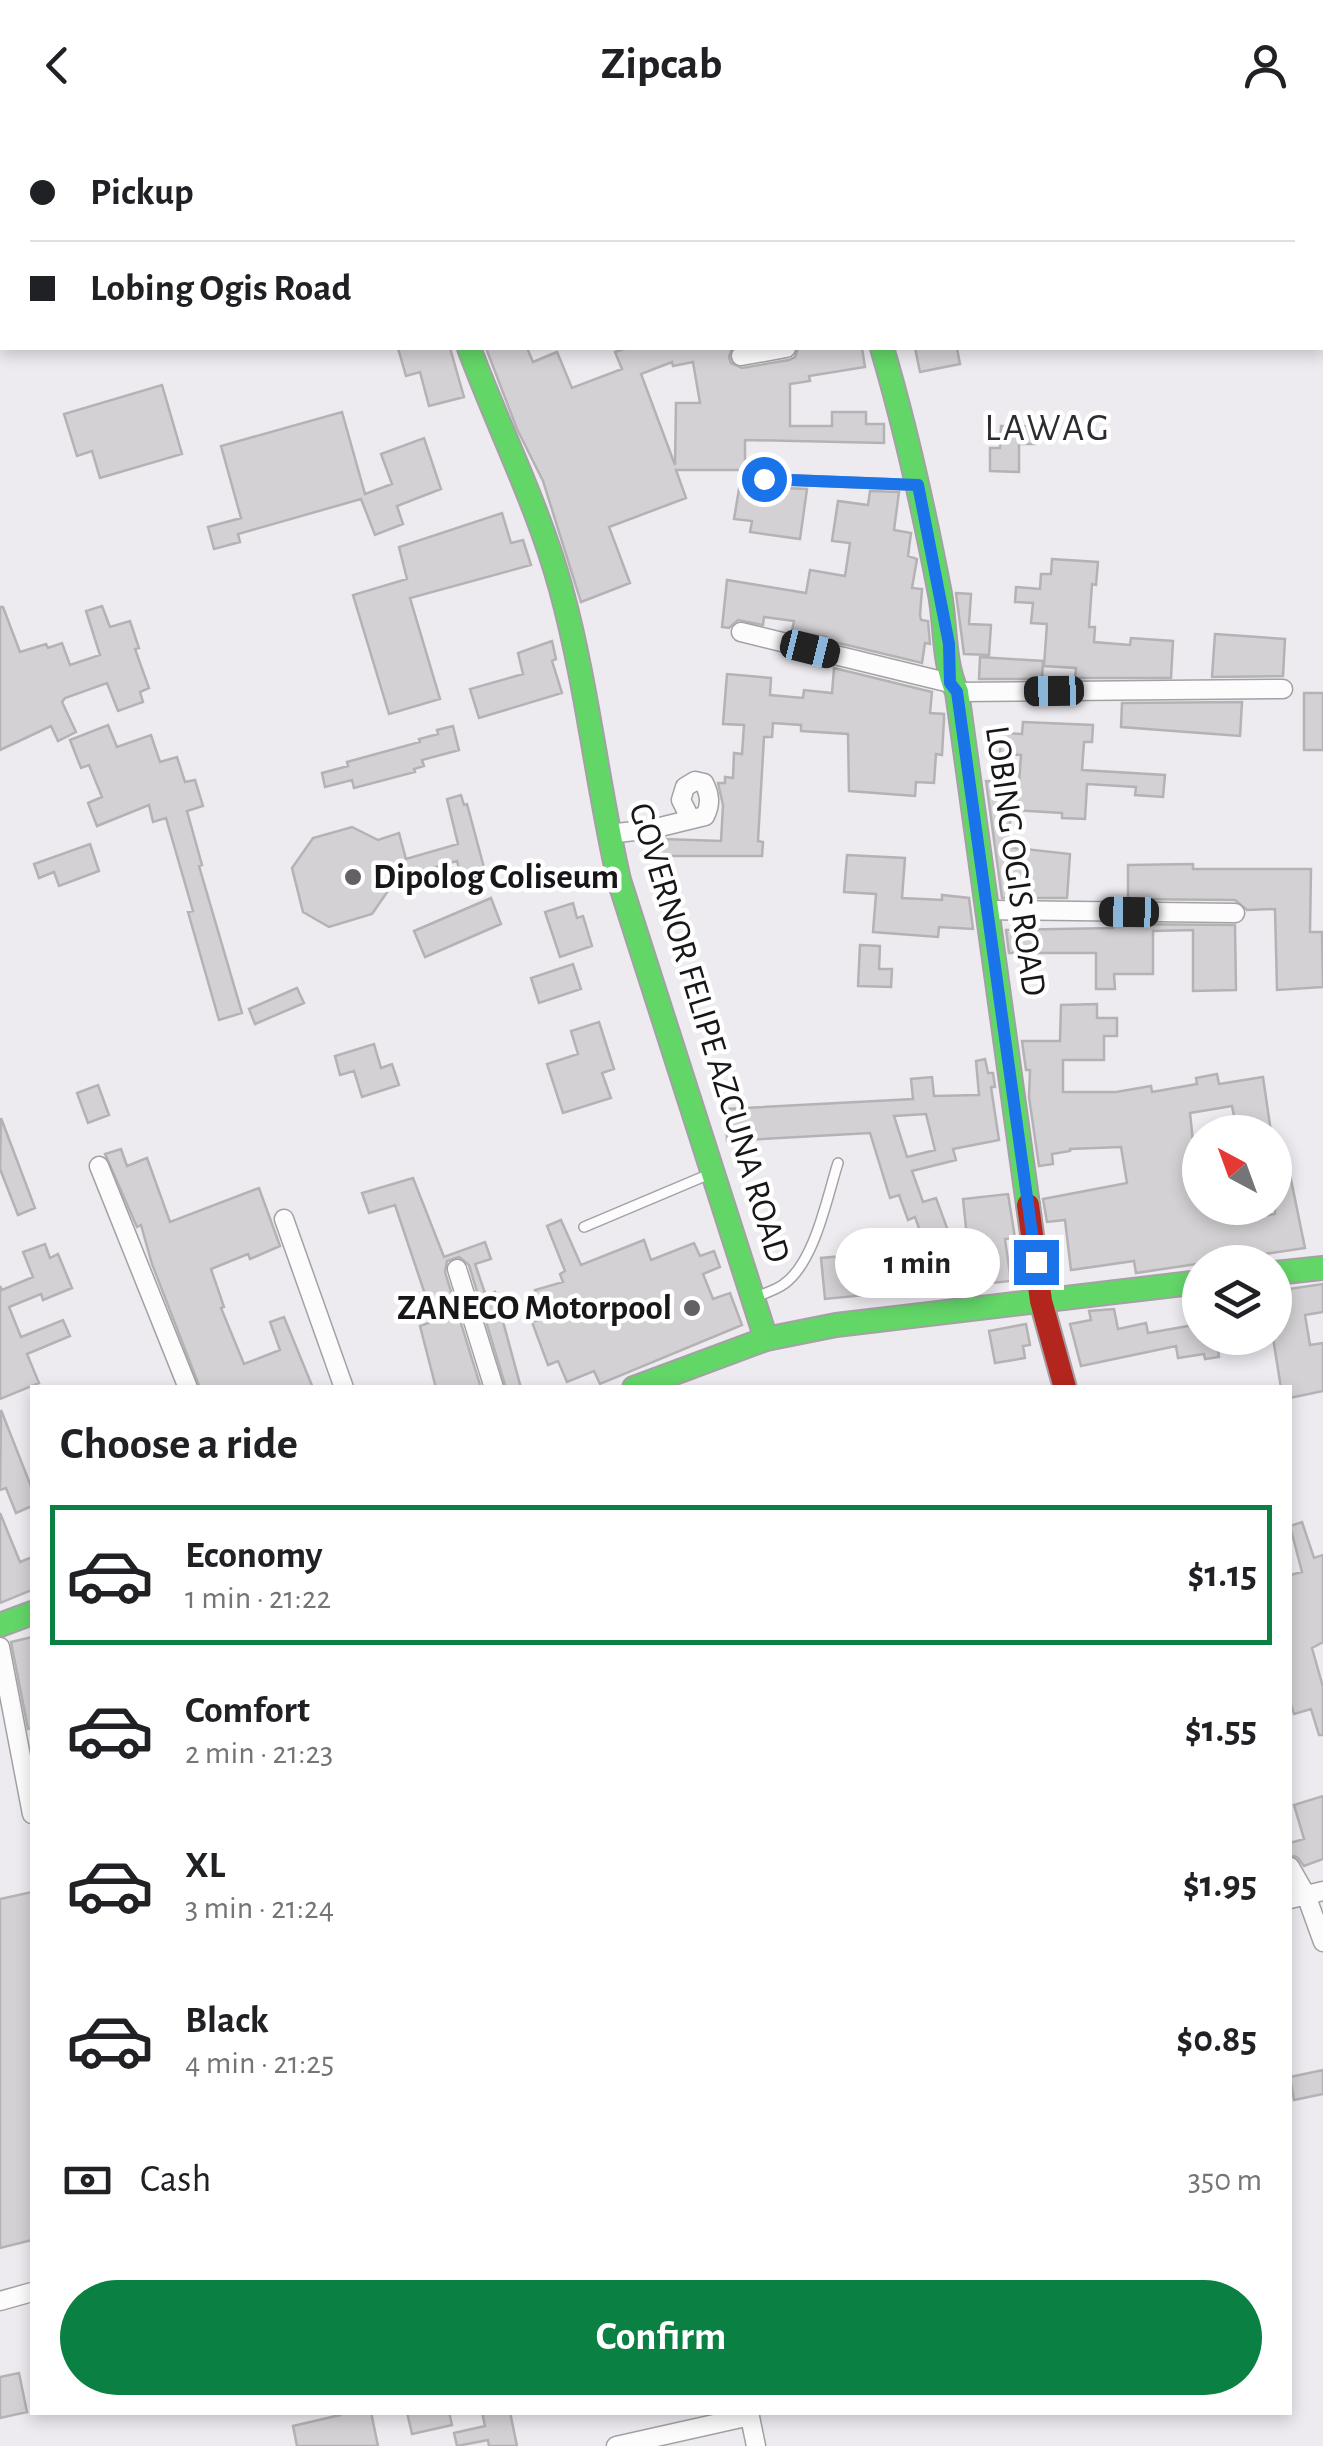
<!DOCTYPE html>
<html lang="en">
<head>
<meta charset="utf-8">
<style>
	:root { --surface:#fff; --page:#f6f6f6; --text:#202124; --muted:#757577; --line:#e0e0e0; --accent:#0b8043 }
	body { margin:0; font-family:"Alegreya Sans",sans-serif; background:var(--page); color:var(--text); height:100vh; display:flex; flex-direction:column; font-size:38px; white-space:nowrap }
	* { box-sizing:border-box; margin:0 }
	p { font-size:32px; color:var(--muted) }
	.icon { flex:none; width:55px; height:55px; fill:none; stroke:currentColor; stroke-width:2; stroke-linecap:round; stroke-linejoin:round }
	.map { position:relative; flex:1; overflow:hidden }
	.sheet { position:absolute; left:30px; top:1255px; width:1262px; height:1030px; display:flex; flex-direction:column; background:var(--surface); border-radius:0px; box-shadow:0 5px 15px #0003 }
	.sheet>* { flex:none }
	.banner { position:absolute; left:0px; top:0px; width:1325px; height:220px; box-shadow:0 5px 15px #0003; display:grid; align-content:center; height:220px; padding:0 30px; background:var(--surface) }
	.needle { width:65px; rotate:319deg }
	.buttons { position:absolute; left:1182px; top:985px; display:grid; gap:20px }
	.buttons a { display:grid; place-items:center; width:110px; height:110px; border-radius:50%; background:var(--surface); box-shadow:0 5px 15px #0003; font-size:50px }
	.end { position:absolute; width:45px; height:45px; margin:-22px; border:12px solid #1a73e8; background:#fff; box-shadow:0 0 0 5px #fff }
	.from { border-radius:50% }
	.bubble { position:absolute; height:70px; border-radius:35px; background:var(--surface); box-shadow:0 5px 15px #0003; font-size:32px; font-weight:700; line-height:70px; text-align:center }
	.car { position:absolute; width:30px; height:60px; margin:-30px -15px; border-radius:12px; box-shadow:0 0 8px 2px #0007; background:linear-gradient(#222 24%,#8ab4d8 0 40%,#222 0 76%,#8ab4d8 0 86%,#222 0) }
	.banner b { display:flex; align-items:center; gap:35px; height:95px; font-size:38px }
	.banner b+b { border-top:2px solid var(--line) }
	.banner i { width:25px; height:25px; background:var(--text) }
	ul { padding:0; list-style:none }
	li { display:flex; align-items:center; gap:30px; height:140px; margin:0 20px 15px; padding:0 10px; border:5px solid transparent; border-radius:0px }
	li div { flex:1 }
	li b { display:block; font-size:38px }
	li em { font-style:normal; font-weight:700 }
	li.current { border-color:var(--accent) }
	li>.icon { width:90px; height:90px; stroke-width:1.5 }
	h2 { padding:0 30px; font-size:45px; line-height:120px }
	.pay { display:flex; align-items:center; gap:25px; height:110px; padding:0 30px; font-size:38px }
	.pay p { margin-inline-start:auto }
	.cta { display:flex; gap:20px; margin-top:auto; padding:20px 30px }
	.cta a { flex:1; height:115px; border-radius:60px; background:var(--accent); color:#fff; font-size:40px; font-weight:700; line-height:115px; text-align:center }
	header { display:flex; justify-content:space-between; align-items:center; height:130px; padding:0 30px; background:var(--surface); font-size:45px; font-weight:700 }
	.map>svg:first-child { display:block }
</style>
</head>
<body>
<header><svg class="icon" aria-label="back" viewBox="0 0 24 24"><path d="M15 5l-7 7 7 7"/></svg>Zipcab<svg class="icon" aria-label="person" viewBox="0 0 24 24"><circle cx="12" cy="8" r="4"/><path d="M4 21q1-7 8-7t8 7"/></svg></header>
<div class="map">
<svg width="1323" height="2316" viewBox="0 0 1323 2316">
	<rect width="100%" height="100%" fill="#eeebf0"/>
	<path fill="#d4d1d4" stroke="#b5b2b5" stroke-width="2.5" fill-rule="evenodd" d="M398,218H450L464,267L429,276L420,242L406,246Z
		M486,218H527L533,232L557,222L572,258L622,239L615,222L627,218H732L729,227L731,233L742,238L789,230L795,227L798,218H862L865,237L809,246L810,251L790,254V296H832V282H866V294H884V313L745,310V340H676L686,368L609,397L630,453L581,472L543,351L517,299ZM672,232L673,236L693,232L700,273H676L675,335L641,244Z
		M915,218H957L960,234L920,242Z
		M162,255L182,324L100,348L92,321L77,326L64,284Z
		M342,282L365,364L392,354L381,324L424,308L441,359L397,376L403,394L375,405L361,369L238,404L240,412L214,419L208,397L241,388L221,316Z
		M1001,296H1035V314H1019V342L990,341V318H1000Z
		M741,347L756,349L764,357L807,359L800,409L750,402L752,391L734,389Z
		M870,361L899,362L894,400L911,403L908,426L917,429L912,458L922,459L920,485L921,490L928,491L930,514L925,513L922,533L826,510V507L792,501L794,491L764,487L763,495L738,490L729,498L722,497L727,450L806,463L810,440L845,446L850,413L832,411L838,371L868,375Z
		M502,383L511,413L523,410L531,435L410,468L440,569L389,584L353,465L407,449L399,417Z
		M1052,429L1098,432L1096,455L1092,454L1089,497H1095L1094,512L1130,515L1131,508L1173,511L1171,548H1075L1076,538L1044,536L1047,494L1031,493L1033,473L1015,472L1016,457L1040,459L1041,444H1051Z
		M956,463L971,464L969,494L991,495L989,525L964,524Z
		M102,476L110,497L130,491L139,518L135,519L149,558L140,562L143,572L118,581L107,553L65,568L62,572L76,602L58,611L51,596L0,620V477H3L20,522L46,514L48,518L62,513L70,535L100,525L86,481Z
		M1215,504L1285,509L1283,546L1212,547Z
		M552,511L556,529L552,531L562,563L479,588L470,559L523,544L518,523Z
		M980,527L1043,531L1042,549H979Z
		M834,538L932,562L930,583L944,584V589L942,625L936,624L934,653L916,652L915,666L849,661L848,604L801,601V595L773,593L772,607H764L758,711L763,712L762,726H651L650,712L664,709L721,711L723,675L718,653H725V647L733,648L734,623L742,624L744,595L723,594L727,544L771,548L770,565L803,568L804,560L832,563Z
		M1304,563H1323V620H1304Z
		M1242,572L1240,606L1121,597L1122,573Z
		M1023,592L1093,595L1092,612H1084L1082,640L1165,645L1163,667L1135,665L1136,657L1087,654L1085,689L1062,688V683L1011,680L1008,717L1070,724L1067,768H1002L986,651L1019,653L1021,625L1000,624L1001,603L1022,604Z
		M108,595L117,617L151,605L160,632L177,627L185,652L195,650L203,676L187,681L202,735L199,736L242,883L219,890L188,782L193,781L166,688L153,692L149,675L97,696L88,673L102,667L89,635L81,638L70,610Z
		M453,596L459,620L422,630L424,636L414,639L415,642L354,658L352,650L325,657L322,643L348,636L347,632L420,612L419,609L438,604L437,600Z
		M461,665L464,675L467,674L486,745L462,751L457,731L410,744L412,750L390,758L372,784L329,797L303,782L292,738L313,708L352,697L378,710L399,703L406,729L458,714L447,669Z
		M90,714L99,741L59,756L54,742L39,748L34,734Z
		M847,725L905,728L902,768L942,770V765L969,768L973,799L939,797L938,807L873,802L876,764L844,762Z
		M1193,734V739H1311L1310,802H1322L1323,857L1277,860L1275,779L1247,780L1235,770L1128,769V735Z
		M491,768L501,794L425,827L414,801Z
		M573,773L577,788L583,786L592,816L560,827L545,782Z
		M1113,794L1235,795L1236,860L1193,861V800L1153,801V844H1114L1115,859H1096V823H1009L1006,800L1113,798Z
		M860,815L880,816L879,839H892L891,857L858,856Z
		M573,834L581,859L539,873L531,848Z
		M297,858L304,873L255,894L249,879Z
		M1097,874V888H1117V906H1104V930H1063V962H1116L1151,956L1152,962L1197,954L1196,948L1217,944L1219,954L1263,947L1271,1002H1237L1232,976L1190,983L1200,1078H1228L1230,1091L1275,1084V1037L1288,1035L1305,1118L1136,1143L1134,1131L1071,1140L1065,1090L1047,1092L1043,1069L1127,1053L1121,1017L1070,1019V1021L1052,1024L1053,1034L1039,1036L1029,967L1030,940H1026L1022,911H1060L1061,875Z
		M599,892L614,939L602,943L611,968L563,983L547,934L578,924L571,901Z
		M374,914L381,938L392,934L399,955L362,967L354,941L340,945L335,926Z
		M985,929L988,943H993L995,957H991L999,1010L953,1019L956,1030L912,1041L923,1072L936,1068L968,1155L825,1169L821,1128L866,1124L867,1134L895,1131V1126L928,1123L915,1087L908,1090L899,1065L890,1068L870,1003L727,1011L726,979L913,969L911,949L932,947L934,966L979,965L976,931ZM926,984L935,1020L907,1027L894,986Z
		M98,955L109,985L88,993L77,963Z
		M1,988L35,1078L18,1085L0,1039Z
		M121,1019L127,1036L147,1028L170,1092L259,1058L280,1116L250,1129L248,1124L211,1139L224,1177L221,1178L244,1234L280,1220L270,1192L284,1187L313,1258H200L152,1134L141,1095L137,1097L105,1024Z
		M413,1048L444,1127L485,1112L491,1129L475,1134L486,1166L495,1162L521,1258H506L469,1135L459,1127L447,1131L445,1142L481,1258H436L420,1196L434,1191L395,1075L369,1083L362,1063Z
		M1008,1064L1015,1108L1005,1109L1011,1151L972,1155L963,1069Z
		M561,1090L581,1135L644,1110L651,1130L694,1113L700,1126L714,1121L720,1137L703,1144L713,1169L730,1163L742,1195L600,1254L594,1241L567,1252L558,1231L548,1235L532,1192L543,1188L535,1160L563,1152L560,1144L565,1141L547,1096Z
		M45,1114L50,1128L58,1124L72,1158L43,1170L41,1164L9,1177L21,1207L63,1190L70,1206L27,1224L39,1253L0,1269V1156L2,1160L33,1147L23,1122Z
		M1323,1154V1182L1305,1185L1310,1215L1323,1213V1261L1290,1268V1258H1281L1273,1208L1275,1161Z
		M1114,1179L1118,1199L1146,1193L1148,1203L1194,1195L1195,1198H1200V1208H1216L1219,1227L1205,1229L1204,1224L1178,1228L1176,1216L1081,1236L1070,1194L1091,1190L1089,1181Z
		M1026,1194L1030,1215L1023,1216L1025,1228L995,1233L989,1201Z
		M1,1280L32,1359V1376L16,1383L6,1358L0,1360Z
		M0,1383L20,1432L32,1427V1460L0,1473Z
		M1302,1392L1314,1428L1323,1425V1512L1312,1518L1323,1557V1605H1319L1311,1579L1294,1584L1290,1571V1445L1302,1442L1290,1396Z
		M32,1507V1598L28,1599L11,1512Z
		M1323,1666V1729L1304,1736L1297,1727L1290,1725V1713L1304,1709L1294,1675Z
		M32,1762V2110L0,2118V1769Z
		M1323,1940V1964L1294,1970L1290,1947Z
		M19,2243L27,2282L0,2288V2247Z
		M339,2282H371L378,2316H297L293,2296L340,2285Z
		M407,2282H449L452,2295L412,2304Z
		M482,2282H510L517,2316H489L488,2310L457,2316L454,2303L485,2296Z"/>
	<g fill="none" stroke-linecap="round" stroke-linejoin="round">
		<g stroke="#a4a1a5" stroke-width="12">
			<path id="lane" d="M764,349L917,355
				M584,1097L712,1043
				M756,1167C765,1163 776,1160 784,1154C815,1132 827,1067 838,1033"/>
		</g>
		<g stroke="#a4a1a5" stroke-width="21">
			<path id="street" d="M803,0L804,2
				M911,0L912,2
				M93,2L100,0
				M0,37L2,36
				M741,226L786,218
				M741,502L950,553
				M957,562L1283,559
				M608,704L652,699L705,686C711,674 710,665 704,653L695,651L685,657L681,670L690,688
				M987,780L1235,783
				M99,1036L188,1258
				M284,1089L344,1258
				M457,1139L494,1258
				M0,1517L32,1684
				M1290,1737L1306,1765L1323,1812
				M1290,1769L1323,1761
				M0,2171L32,2162
				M749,2282L756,2316
				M616,2316L750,2286"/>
		</g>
		<g stroke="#a4a1a5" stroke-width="26">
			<path id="fast" d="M411,0V2
				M469,218C499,299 538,375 561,459C587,554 597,654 619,750L766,1209
				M882,218C906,299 924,381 940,464C946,496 943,533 957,562L1028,1075
				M1275,1143L1323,1138
				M634,1258L766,1209L836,1195L1200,1152
				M0,1495L32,1483"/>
		</g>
		<g stroke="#a4a1a5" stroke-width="26">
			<path id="jam" d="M1028,1075L1041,1171L1065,1258"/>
		</g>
		<use href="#lane" stroke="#fcfcfd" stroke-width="9"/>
		<use href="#street" stroke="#fcfcfd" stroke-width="18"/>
		<use href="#fast" stroke="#63d668" stroke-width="22"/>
		<use href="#jam" stroke="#b3261e" stroke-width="22"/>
	</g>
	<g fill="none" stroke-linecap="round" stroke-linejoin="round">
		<path stroke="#1a73e8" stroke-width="12" d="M764,349L918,355L949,514L950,553L957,562L1036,1132"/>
	</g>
	<g fill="#636164" stroke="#fff" stroke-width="4">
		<circle cx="353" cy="747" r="10"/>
		<circle cx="692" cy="1178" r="10"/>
	</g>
	<g text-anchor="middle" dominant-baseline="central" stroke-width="9" stroke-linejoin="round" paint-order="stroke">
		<g font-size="35" fill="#181619" stroke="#fff">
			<text transform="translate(1015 731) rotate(82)">LOBING OGIS ROAD</text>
			<text transform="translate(709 903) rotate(73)">GOVERNOR FELIPE AZCUNA ROAD</text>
		</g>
		<g font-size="35" font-weight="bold" fill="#181619" stroke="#fff" text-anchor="start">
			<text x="373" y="747">Dipolog Coliseum</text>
			<text x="672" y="1178" text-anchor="end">ZANECO Motorpool</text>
		</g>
		<g font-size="38" letter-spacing="2.5" fill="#2d2a30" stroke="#fff">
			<text x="1048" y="299">LAWAG</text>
		</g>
	</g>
</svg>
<div class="buttons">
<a><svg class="needle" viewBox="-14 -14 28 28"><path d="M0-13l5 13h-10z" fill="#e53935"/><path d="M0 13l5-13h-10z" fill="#757577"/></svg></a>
<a><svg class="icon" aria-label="layers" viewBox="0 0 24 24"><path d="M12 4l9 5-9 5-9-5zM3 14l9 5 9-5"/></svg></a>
</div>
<i class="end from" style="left:764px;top:349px"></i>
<i class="end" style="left:1036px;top:1132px"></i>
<div class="bubble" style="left:835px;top:1098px;width:165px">1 min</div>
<i class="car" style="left:810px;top:519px;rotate:104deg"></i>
<i class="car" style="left:1054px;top:561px;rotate:269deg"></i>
<i class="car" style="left:1129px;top:782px;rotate:271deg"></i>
<div class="banner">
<b><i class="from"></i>Pickup</b>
<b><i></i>Lobing Ogis Road</b>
</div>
<section class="sheet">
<h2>Choose a ride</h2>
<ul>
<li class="current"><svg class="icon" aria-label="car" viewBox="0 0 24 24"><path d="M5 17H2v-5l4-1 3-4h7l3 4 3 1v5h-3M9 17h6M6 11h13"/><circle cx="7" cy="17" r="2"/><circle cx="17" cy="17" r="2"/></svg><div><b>Economy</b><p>1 min · 21:22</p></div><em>$1.15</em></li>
<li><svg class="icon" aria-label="car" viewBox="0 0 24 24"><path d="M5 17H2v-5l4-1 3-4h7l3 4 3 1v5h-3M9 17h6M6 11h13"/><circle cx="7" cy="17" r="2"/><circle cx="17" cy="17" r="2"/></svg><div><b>Comfort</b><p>2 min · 21:23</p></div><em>$1.55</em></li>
<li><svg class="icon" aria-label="car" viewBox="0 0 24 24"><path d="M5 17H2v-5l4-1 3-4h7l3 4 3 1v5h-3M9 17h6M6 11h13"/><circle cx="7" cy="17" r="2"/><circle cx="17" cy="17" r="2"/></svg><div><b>XL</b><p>3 min · 21:24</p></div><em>$1.95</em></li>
<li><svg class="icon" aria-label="car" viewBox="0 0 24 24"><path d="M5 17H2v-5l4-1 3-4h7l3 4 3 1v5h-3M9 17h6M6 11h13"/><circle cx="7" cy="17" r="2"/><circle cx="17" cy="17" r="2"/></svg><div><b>Black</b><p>4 min · 21:25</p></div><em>$0.85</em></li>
</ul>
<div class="pay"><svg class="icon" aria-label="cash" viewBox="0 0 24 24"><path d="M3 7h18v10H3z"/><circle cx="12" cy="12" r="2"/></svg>Cash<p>350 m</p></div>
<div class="cta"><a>Confirm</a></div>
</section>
</div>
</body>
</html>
